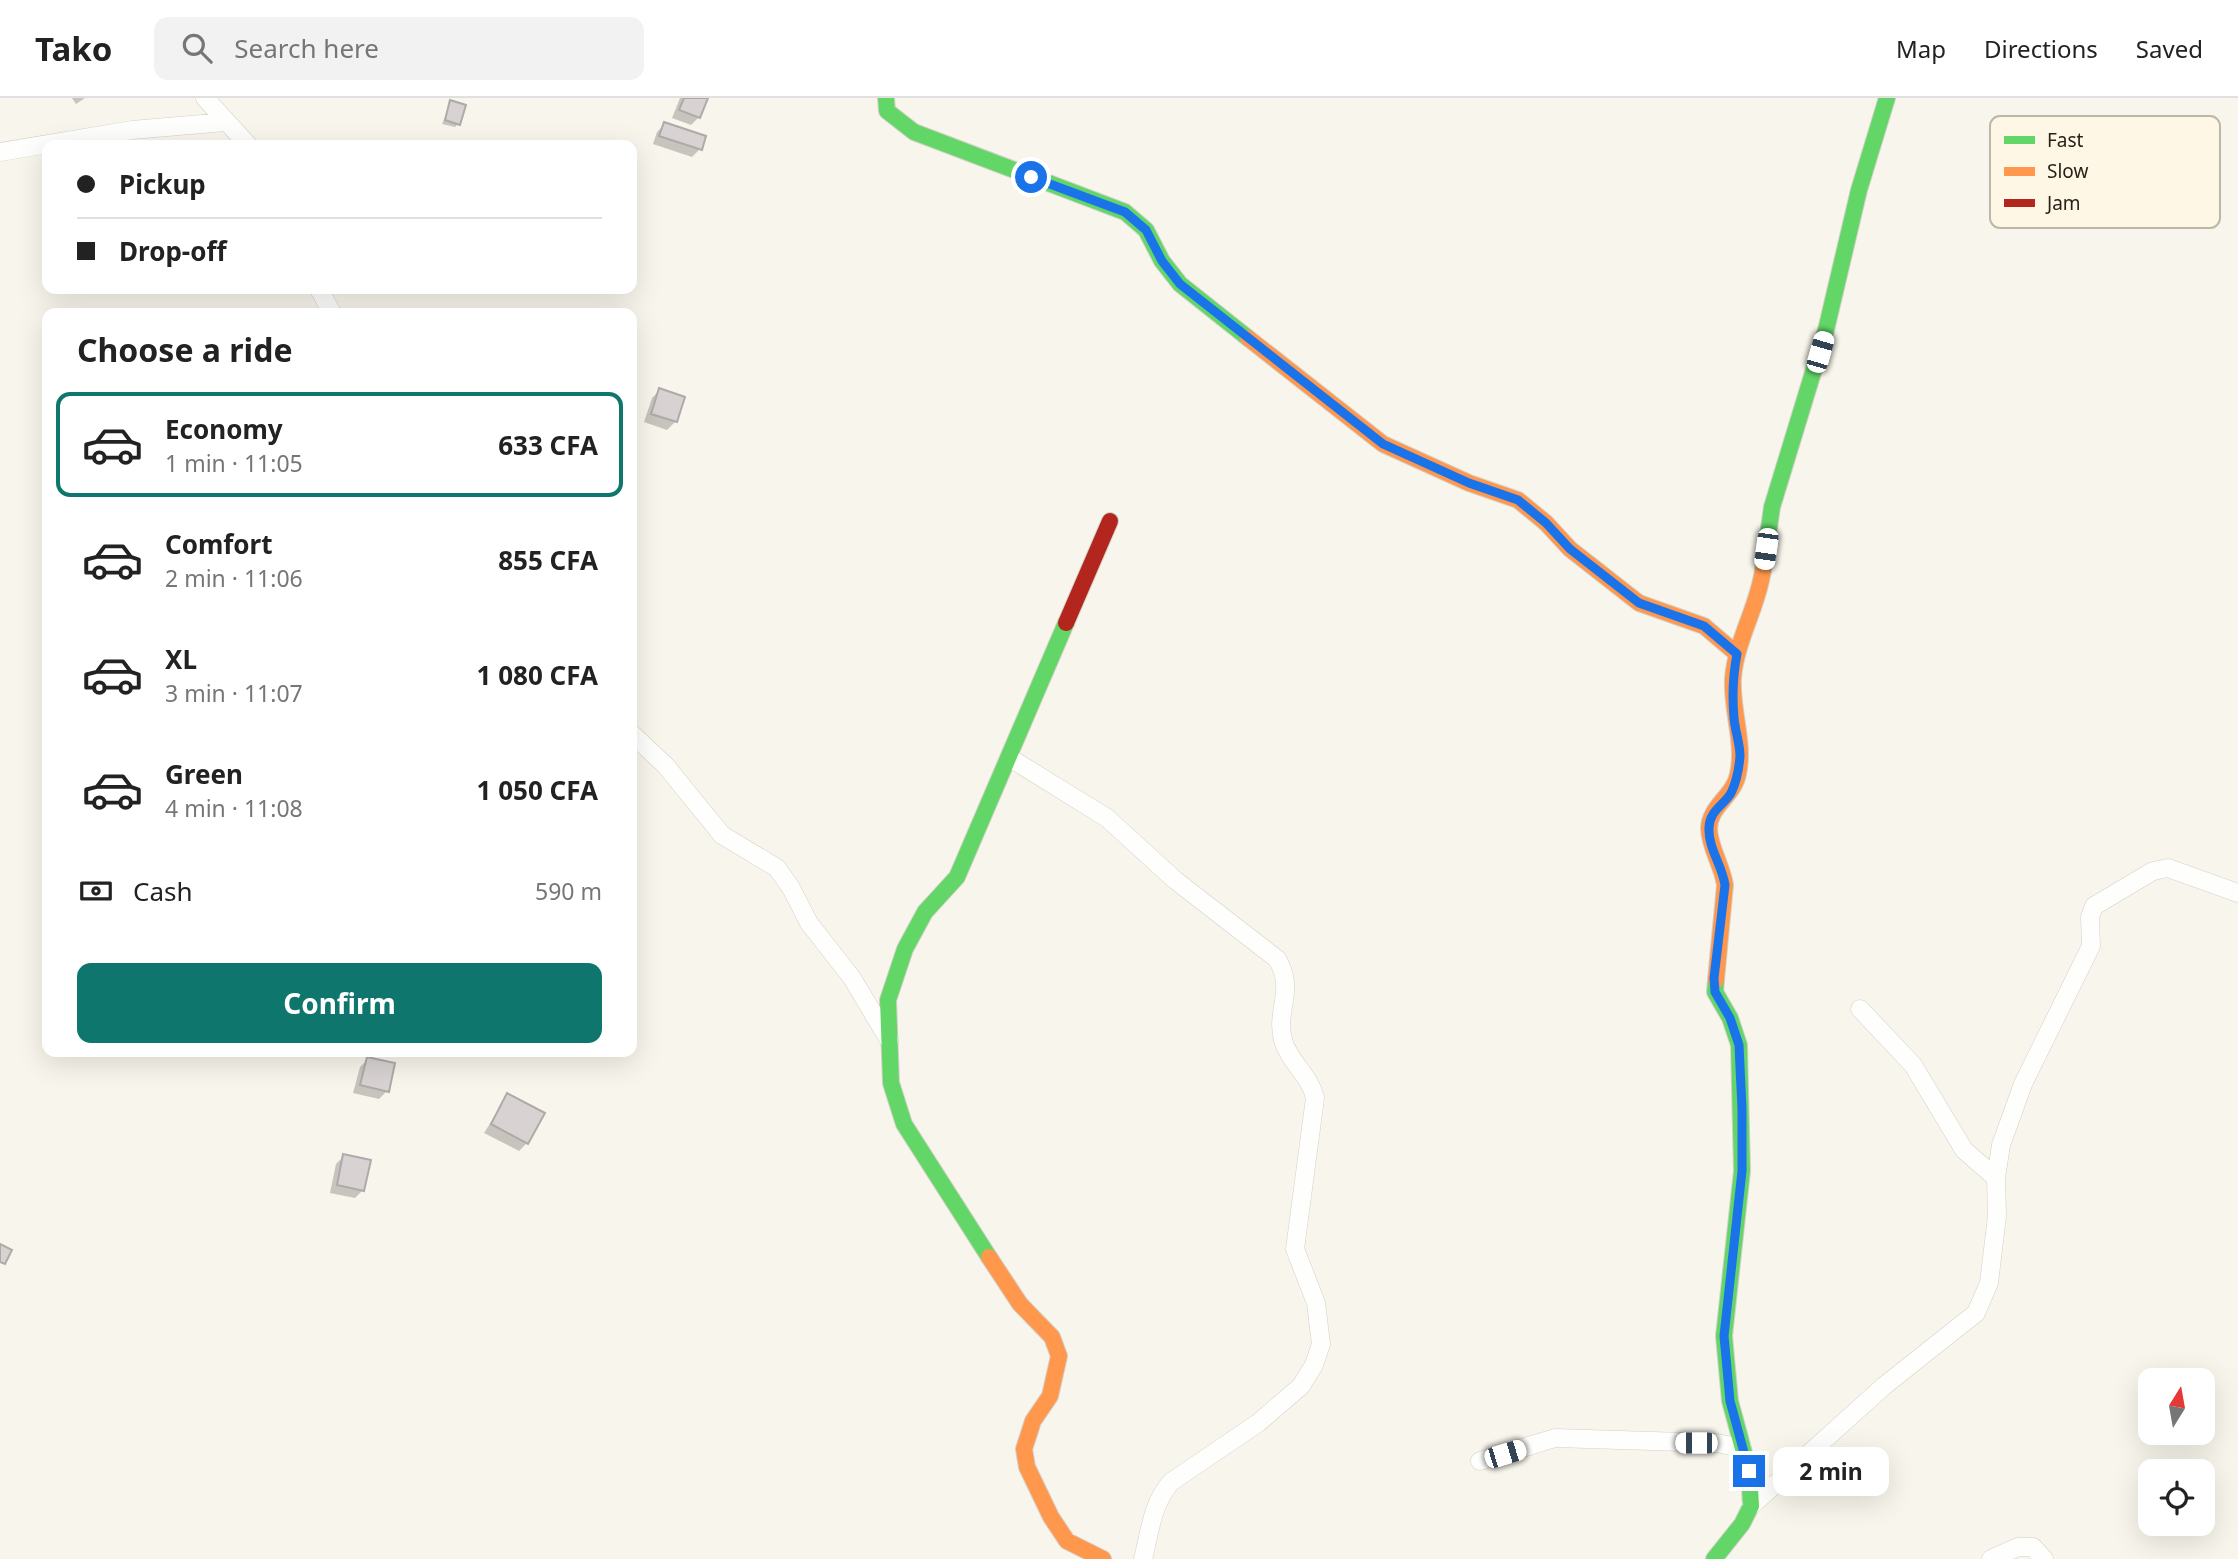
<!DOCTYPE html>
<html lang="en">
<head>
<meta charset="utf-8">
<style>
	:root { --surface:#fff; --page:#f2f2f2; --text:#222; --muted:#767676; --line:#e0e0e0; --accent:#0f766e }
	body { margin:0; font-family:"Noto Sans",sans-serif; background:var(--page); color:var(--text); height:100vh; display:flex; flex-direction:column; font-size:26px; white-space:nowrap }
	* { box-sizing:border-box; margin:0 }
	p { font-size:23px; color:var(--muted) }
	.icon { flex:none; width:38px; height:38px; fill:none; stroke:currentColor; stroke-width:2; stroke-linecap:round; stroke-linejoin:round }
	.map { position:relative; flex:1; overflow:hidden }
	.details { position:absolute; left:42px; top:210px; width:595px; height:749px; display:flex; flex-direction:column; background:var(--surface); border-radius:14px; box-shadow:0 7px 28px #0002 }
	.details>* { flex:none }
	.guide { position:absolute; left:42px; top:42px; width:595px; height:154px; border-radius:14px; box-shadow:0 7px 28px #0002; display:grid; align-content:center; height:154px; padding:0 35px; background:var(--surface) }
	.needle { width:46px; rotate:11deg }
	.controls { position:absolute; left:2138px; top:1270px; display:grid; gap:14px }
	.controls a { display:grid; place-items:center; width:77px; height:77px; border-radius:14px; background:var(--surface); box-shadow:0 7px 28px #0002; font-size:35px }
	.end { position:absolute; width:32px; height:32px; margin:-16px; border:9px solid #1a73e8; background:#fff; box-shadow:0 0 0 4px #fff }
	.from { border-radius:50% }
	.bubble { position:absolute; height:49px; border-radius:14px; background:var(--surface); box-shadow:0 7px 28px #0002; font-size:23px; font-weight:700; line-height:49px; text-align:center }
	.car { position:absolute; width:21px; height:42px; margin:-21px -10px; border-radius:9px; box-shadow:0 0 5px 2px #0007; background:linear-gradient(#fff 24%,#345 0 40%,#fff 0 76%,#345 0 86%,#fff 0) }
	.guide b { display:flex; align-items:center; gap:24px; height:66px; font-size:26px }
	.guide b+b { border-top:2px solid var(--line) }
	.guide i { width:18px; height:18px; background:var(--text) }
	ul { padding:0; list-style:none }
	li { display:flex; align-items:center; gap:21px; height:105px; margin:0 14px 10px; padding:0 21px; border:4px solid transparent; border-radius:14px }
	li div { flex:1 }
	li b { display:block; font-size:26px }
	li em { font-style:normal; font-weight:700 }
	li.on { border-color:var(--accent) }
	li>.icon { width:63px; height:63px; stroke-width:1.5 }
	h2 { padding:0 35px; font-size:32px; line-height:84px }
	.pay { display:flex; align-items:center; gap:18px; height:77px; padding:0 35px; font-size:26px }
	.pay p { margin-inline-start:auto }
	.cta { display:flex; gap:14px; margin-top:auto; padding:14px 35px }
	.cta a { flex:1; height:80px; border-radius:14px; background:var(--accent); color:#fff; font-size:28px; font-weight:700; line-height:80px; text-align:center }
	header { display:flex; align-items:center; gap:42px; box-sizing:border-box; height:98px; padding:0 35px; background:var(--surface); border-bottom:2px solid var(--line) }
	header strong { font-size:33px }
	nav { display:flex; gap:38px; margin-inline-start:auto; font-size:24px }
	.search { width:490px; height:63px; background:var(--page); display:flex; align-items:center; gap:18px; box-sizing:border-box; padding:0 24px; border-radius:14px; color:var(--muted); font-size:26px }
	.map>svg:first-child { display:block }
</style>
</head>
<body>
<header>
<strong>Tako</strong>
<div class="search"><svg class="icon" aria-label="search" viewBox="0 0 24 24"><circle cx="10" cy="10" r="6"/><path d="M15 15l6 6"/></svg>Search here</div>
<nav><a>Map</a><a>Directions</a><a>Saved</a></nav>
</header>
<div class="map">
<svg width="2238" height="1461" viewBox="0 0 2238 1461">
	<rect width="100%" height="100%" fill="#f8f5ec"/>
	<path fill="#0003" d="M72,0H85L76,6Z
		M680,0H707L699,19L691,27L672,20Z
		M451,4L458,26L455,29L442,26Z
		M665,26L700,51L692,59L653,46L657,34Z
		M660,292L683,300L675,324L667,332L644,324L652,300Z
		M368,961L387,993L379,1001L353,995L360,969Z
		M508,997L527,1045L519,1053L484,1035Z
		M344,1058L363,1092L355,1100L330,1095L336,1066Z"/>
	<path fill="#d8d2d2" stroke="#aeaaa9" stroke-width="2" d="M684,0H708L700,20L679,12Z
		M450,2L466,7L460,27L445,22Z
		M664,24L706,38L702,52L659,38Z
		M659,290L685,299L677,324L651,316Z
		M367,959L395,965L389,994L360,987Z
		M507,995L545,1015L528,1046L491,1026Z
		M343,1056L371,1062L364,1093L337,1087Z
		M0,1146L12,1152L5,1166L0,1164Z"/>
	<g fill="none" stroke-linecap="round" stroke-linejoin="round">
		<g stroke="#d4d0c7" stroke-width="19">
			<path id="street" d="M205,0L248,47
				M0,54L132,32L225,24
				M319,191L332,215
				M632,636L666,668L722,737L777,770L791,790L809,825L852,880L889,942
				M1010,660L1107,720L1175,782L1277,861C1296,892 1275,912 1283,942C1289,964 1310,977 1315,1000L1295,1151L1316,1205L1321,1246L1314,1267L1301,1288L1258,1325L1171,1384C1152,1406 1150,1433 1143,1461
				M1860,911L1913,967L1964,1052L1996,1080
				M1480,1363L1555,1340L1716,1345L1742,1350
				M1751,1408L1884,1288L1976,1215L1989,1185L1997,1118L1996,1080L2001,1047L2023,986L2091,848L2090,819L2094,808L2153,773L2168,770L2238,795
				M1991,1461L2018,1449H2033L2044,1461"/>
		</g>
		<g stroke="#d4d0c7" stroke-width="18">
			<path id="fast" d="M886,0L887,13L914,34L1125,114L1146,132L1162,163L1180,186L1248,240
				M1763,472L1772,409L1826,232L1859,92L1887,0
				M989,1159L904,1026L891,985L888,902L905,851L925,814L957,779L1066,525
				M1714,1461L1742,1426L1751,1408L1749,1373L1730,1303L1724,1238L1742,1073L1739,947L1730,920L1715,894L1716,882"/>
		</g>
		<g stroke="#d4d0c7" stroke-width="18">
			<path id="slow" d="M1248,240L1383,346L1469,385L1518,402L1546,425L1570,451L1639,505L1704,528L1737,556
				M1716,882L1725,787C1722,767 1710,751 1709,731C1709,708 1734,698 1738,676C1745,645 1731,612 1733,580C1736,542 1758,509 1763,472
				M989,1159L1020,1206L1052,1239L1059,1258L1050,1298L1033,1323L1024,1351L1027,1369L1051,1419L1067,1443L1103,1461"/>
		</g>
		<g stroke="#d4d0c7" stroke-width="18">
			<path id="jam" d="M1066,525L1110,423"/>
		</g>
		<use href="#street" stroke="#fefefc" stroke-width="18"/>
		<use href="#fast" stroke="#63d668" stroke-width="16"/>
		<use href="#slow" stroke="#ff974d" stroke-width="16"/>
		<use href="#jam" stroke="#b3261e" stroke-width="16"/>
	</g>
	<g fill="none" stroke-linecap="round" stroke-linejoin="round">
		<path stroke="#1a73e8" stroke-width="9" d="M1031,79L1125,114L1146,132L1162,163L1180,186L1383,346L1469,385L1518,402L1546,425L1570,451L1639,505L1704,528L1737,556C1733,577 1732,598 1734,620C1735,633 1740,645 1740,658C1739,671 1737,683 1731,695C1724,707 1709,713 1709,730C1708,750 1722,767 1725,787L1714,880L1715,894L1730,920L1739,947L1742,1011V1073L1724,1238L1730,1303L1749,1373"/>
	</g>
	<rect x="1990" y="18" width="230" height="112" rx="10" fill="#fef7e6" stroke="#bdb7a8" stroke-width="2"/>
	<rect x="2004" y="38" width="31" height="8" fill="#63d668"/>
	<rect x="2004" y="69" width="31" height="9" fill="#ff974d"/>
	<rect x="2004" y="101" width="31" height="8" fill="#b3261e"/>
	<g font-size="19" fill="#262218">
		<text x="2047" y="49">Fast</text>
		<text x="2047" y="80">Slow</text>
		<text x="2047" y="112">Jam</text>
	</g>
</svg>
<div class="controls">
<a><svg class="needle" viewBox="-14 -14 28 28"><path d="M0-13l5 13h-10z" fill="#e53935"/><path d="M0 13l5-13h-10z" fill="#767676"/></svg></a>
<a><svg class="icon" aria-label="locate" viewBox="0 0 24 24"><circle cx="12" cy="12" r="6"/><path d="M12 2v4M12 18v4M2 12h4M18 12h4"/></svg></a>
</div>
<i class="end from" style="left:1031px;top:79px"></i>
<i class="end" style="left:1749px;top:1373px"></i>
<div class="bubble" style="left:1773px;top:1349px;width:116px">2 min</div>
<i class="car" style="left:1820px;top:254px;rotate:16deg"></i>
<i class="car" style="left:1766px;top:451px;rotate:188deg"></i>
<i class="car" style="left:1696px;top:1345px;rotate:270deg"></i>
<i class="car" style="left:1505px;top:1356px;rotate:73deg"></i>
<div class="guide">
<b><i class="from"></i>Pickup</b>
<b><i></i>Drop-off</b>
</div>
<section class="details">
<h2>Choose a ride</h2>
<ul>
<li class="on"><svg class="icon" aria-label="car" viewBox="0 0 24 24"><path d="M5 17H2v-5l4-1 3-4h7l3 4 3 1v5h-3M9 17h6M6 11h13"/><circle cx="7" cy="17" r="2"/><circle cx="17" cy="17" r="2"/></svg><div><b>Economy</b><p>1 min · 11:05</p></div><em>633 CFA</em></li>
<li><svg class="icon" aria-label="car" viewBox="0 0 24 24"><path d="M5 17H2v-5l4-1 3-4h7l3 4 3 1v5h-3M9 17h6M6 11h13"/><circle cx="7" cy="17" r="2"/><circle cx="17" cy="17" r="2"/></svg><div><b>Comfort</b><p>2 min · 11:06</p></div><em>855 CFA</em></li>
<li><svg class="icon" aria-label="car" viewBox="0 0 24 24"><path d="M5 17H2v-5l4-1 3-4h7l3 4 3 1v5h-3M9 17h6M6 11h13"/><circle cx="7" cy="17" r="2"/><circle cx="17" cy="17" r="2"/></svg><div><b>XL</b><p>3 min · 11:07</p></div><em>1 080 CFA</em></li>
<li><svg class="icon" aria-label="car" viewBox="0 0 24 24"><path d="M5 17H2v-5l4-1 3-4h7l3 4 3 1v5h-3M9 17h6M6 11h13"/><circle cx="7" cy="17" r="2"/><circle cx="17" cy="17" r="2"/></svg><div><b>Green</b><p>4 min · 11:08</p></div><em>1 050 CFA</em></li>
</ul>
<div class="pay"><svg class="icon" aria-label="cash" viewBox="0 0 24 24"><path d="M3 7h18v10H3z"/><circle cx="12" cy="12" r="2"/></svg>Cash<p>590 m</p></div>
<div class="cta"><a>Confirm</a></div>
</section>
</div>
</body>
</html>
